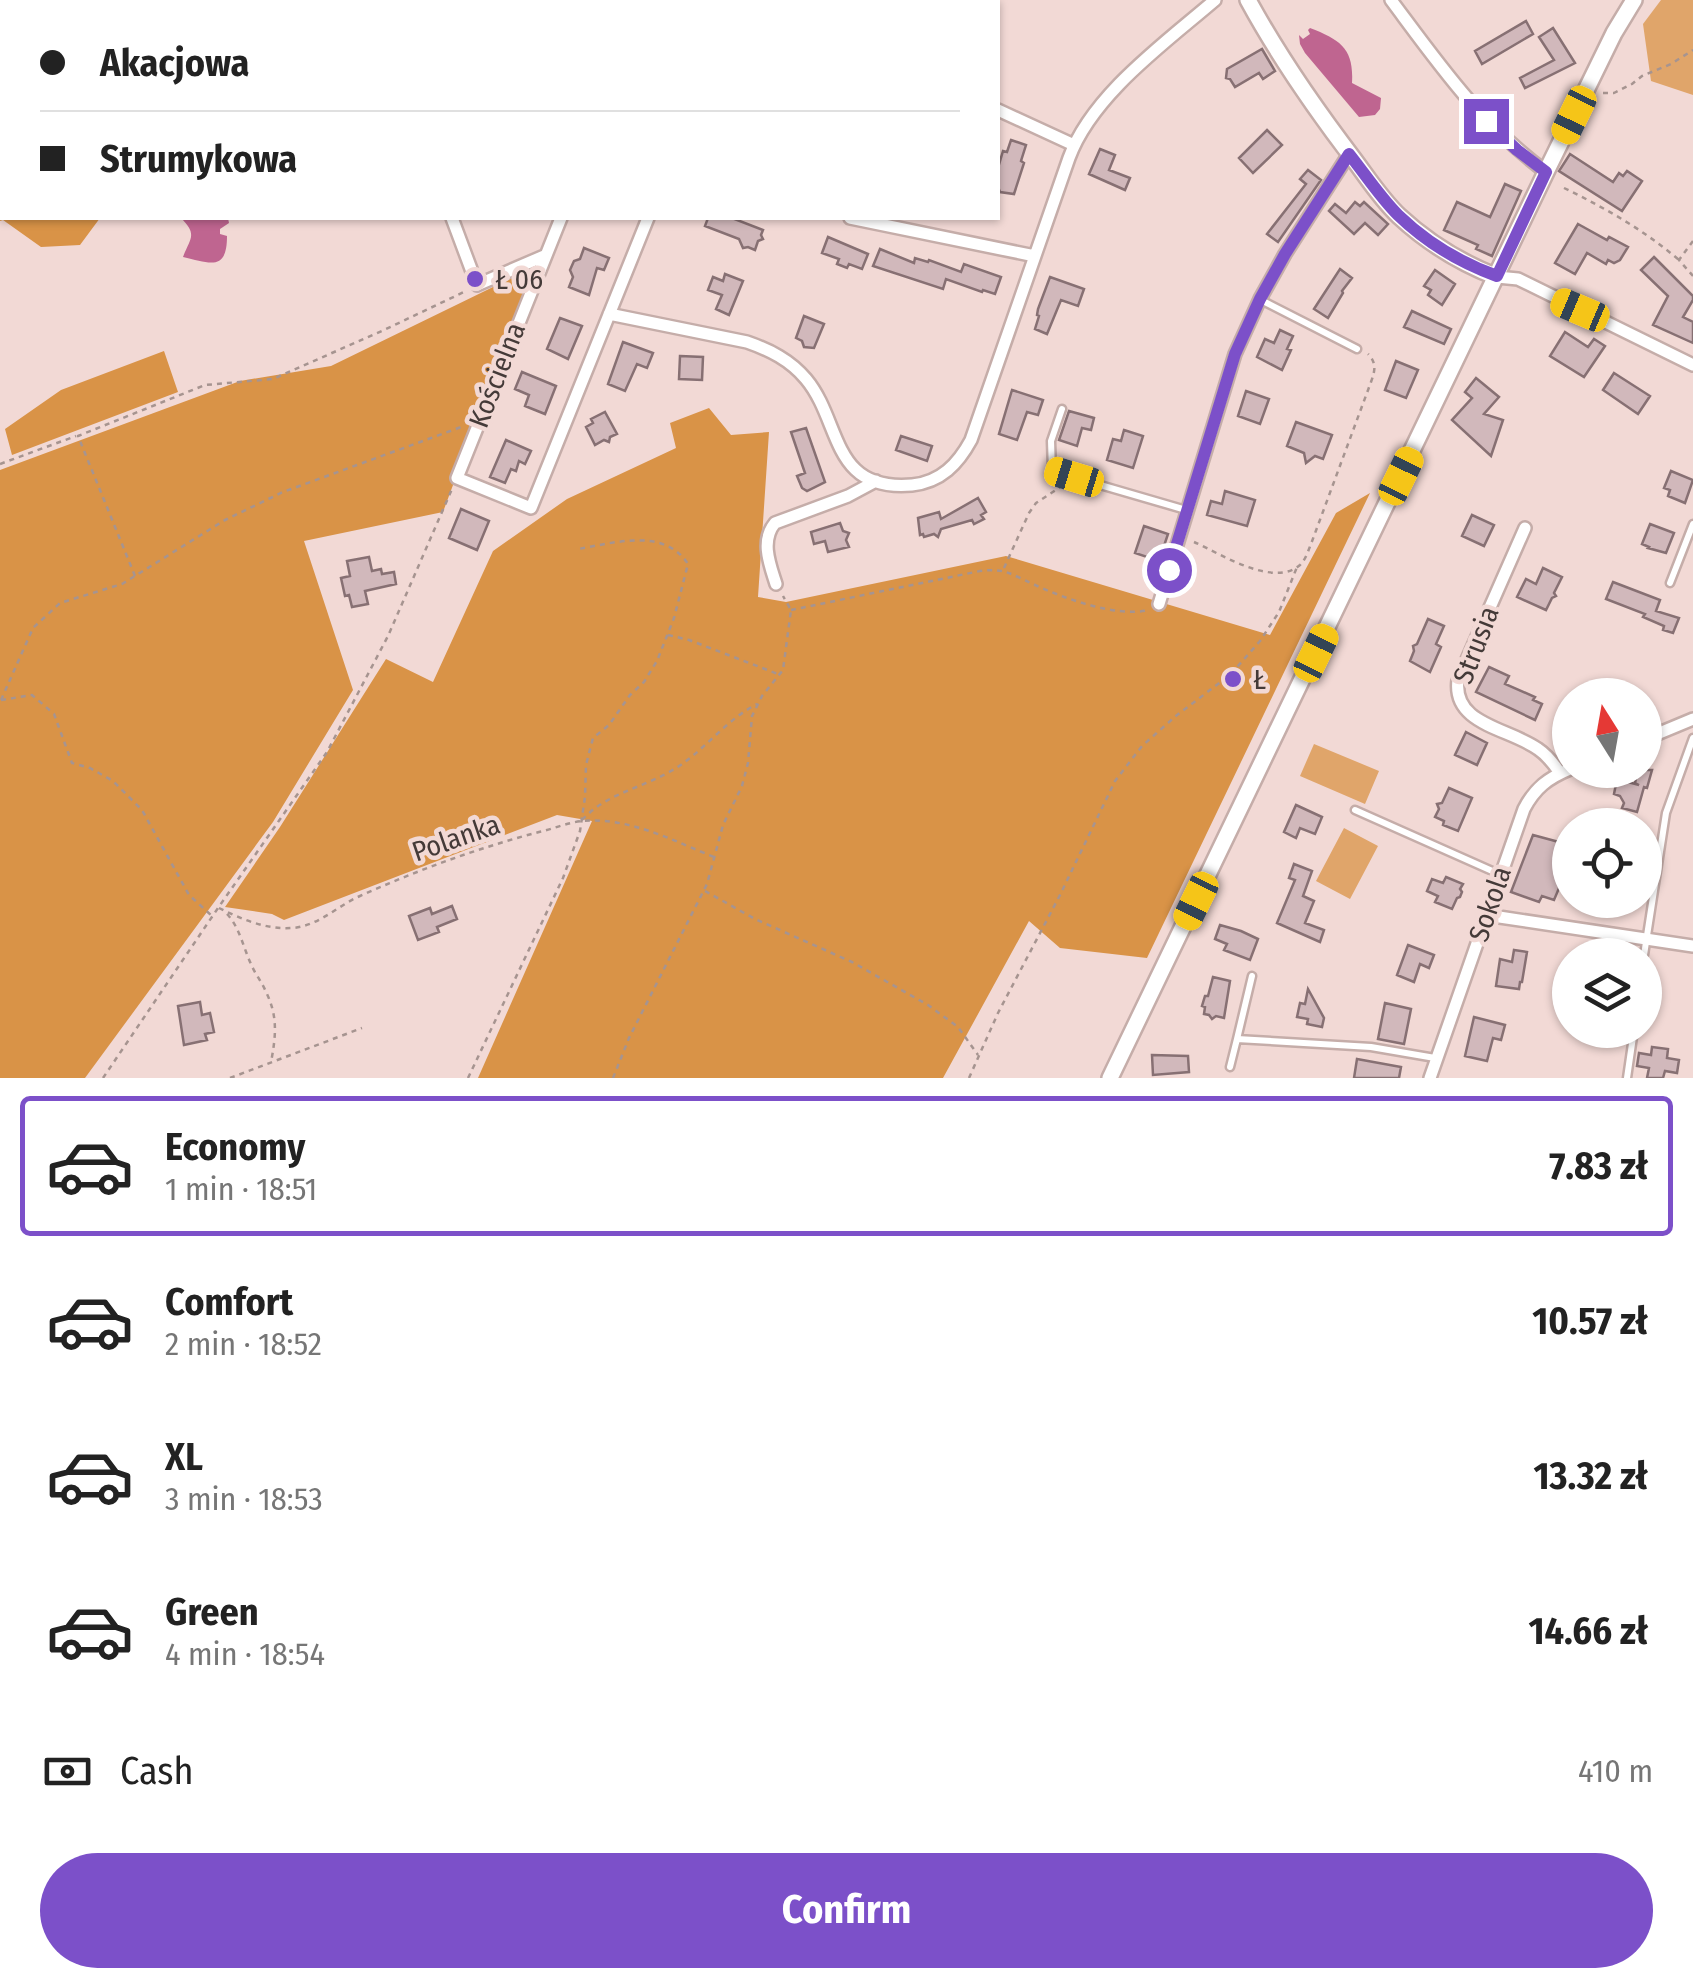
<!DOCTYPE html>
<html lang="en">
<head>
<meta charset="utf-8">
<style>
	:root { --surface:#fff; --page:#f6f6f6; --text:#222; --muted:#767676; --line:#e0e0e0; --accent:#7c50c9 }
	body { margin:0; font-family:"Fira Sans Condensed",sans-serif; background:var(--page); color:var(--text); height:100vh; display:flex; flex-direction:column; font-size:38px; white-space:nowrap }
	* { box-sizing:border-box; margin:0 }
	p { font-size:32px; color:var(--muted) }
	.icon { flex:none; width:55px; height:55px; fill:none; stroke:currentColor; stroke-width:2; stroke-linecap:round; stroke-linejoin:round }
	.map { position:relative; height:1078px; overflow:hidden }
	.drawer { display:flex; flex-direction:column; background:var(--surface); flex:1 }
	.drawer>* { flex:none }
	.guide { position:absolute; left:0px; top:0px; width:1000px; height:220px; box-shadow:0 2px 8px #0004; display:grid; align-content:center; height:220px; padding:0 40px; background:var(--surface) }
	.needle { width:65px; rotate:349deg }
	.buttons { position:absolute; left:1552px; top:678px; display:grid; gap:20px }
	.buttons a { display:grid; place-items:center; width:110px; height:110px; border-radius:50%; background:var(--surface); box-shadow:0 2px 8px #0004; font-size:50px }
	.end { position:absolute; width:45px; height:45px; margin:-22px; border:12px solid #7c50c9; background:#fff; box-shadow:0 0 0 5px #fff }
	.from { border-radius:50% }
	.car { position:absolute; width:30px; height:60px; margin:-30px -15px; border-radius:12px; box-shadow:0 0 8px 2px #0007; background:linear-gradient(#f5c518 24%,#345 0 40%,#f5c518 0 76%,#345 0 86%,#f5c518 0) }
	.guide b { display:flex; align-items:center; gap:35px; height:95px; font-size:38px }
	.guide b+b { border-top:2px solid var(--line) }
	.guide i { width:25px; height:25px; background:var(--text) }
	ul { padding:18px 0 0; list-style:none }
	li { display:flex; align-items:center; gap:30px; height:140px; margin:0 20px 15px; padding:0 20px; border:5px solid transparent; border-radius:10px }
	li div { flex:1 }
	li b { display:block; font-size:38px }
	li em { font-style:normal; font-weight:700 }
	li.active { border-color:var(--accent) }
	li>.icon { width:90px; height:90px; stroke-width:1.5 }
	.pay { display:flex; align-items:center; gap:25px; height:110px; padding:0 40px; font-size:38px }
	.pay p { margin-inline-start:auto }
	.action { display:flex; gap:20px; margin-top:auto; padding:20px 40px }
	.action a { flex:1; height:115px; border-radius:60px; background:var(--accent); color:#fff; font-size:40px; font-weight:700; line-height:115px; text-align:center }
	.map>svg:first-child { display:block }
</style>
</head>
<body>
<div class="map">
<svg width="1693" height="1078" viewBox="0 0 1693 1078">
	<rect width="100%" height="100%" fill="#f2d9d5"/>
	<path fill="#e0a56a" d="M1661,0H1693V95L1651,81L1643,24Z
		M1314,744L1379,771L1365,804L1300,776Z
		M1344,828L1378,846L1350,899L1316,881Z"/>
	<path fill="#d99347" d="M0,0H52L53,2H2V218H100L80,245L41,247L3,220L0,221Z
		M534,267L443,512L304,541L353,690L273,822L85,1078H0V470L240,381L331,366Z
		M164,351L178,392L12,455L5,429L61,390Z
		M709,408L731,435L769,432L758,597L786,602L1006,556L1270,635L1336,513L1370,493L1147,958L1060,948L1029,921L943,1078H478L592,821L557,815L284,920L272,914L225,907L280,827L386,659L433,682L493,551L567,499L676,448L670,423Z"/>
	<path fill="#bf6590" d="M1310,28C1341,40 1354,49 1352,83L1381,98L1380,109L1375,115L1359,117L1305,53L1300,44L1299,35L1303,39L1310,34L1308,30Z
		M181,218H228L229,223L220,229V234L227,236C227,272 210,263 183,257C190,238 198,235 181,218Z"/>
	<path fill="#d1b8bb" stroke="#877073" stroke-width="2.5" d="M1526,21L1533,34L1482,64L1475,51Z
		M1553,28L1575,63L1525,88L1520,78L1554,60L1539,37Z
		M1262,49L1275,71L1263,79L1259,73L1235,87L1230,79L1226,78L1227,69Z
		M1267,130L1282,145L1253,173L1239,158Z
		M1011,140L1026,145L1021,161L1024,163L1014,194L1000,192L998,187V168L1003,151L1007,152Z
		M1100,149L1115,155L1109,170L1130,178L1125,190L1089,174Z
		M1570,154L1613,182L1619,173L1623,176L1627,171L1642,181L1622,211L1559,171Z
		M1308,170L1321,180L1278,242L1267,234L1306,184L1300,179Z
		M1505,184L1521,191L1492,256L1476,249L1478,245L1444,230L1457,202L1490,217Z
		M1355,202L1360,206L1364,202L1388,224L1378,235L1365,223L1354,234L1329,211L1335,204L1346,213Z
		M708,218H732L763,230L761,235L763,239L758,241L755,250L748,247L743,248L739,239L705,226Z
		M1578,224L1607,240L1609,237L1628,247L1620,260L1614,263L1608,260L1606,264L1587,253L1575,274L1555,263Z
		M828,237L868,254L862,269L849,264L847,268L837,264L839,259L822,253Z
		M584,248L609,258L604,270L597,268L589,295L569,287L573,277L570,270L574,261L580,259Z
		M880,249L914,263L915,258L928,262L929,260L961,272L964,264L1001,277L995,294L983,290L982,292L946,279L943,289L873,266Z
		M1654,257L1693,296V300L1683,317L1693,322V343L1653,325L1668,296L1641,270Z
		M1340,269L1352,278L1342,291L1343,293L1328,318L1314,309Z
		M1435,270L1455,284L1442,305L1428,295L1431,290L1424,286Z
		M725,274L743,281L729,315L716,309L722,295L708,290L713,277L723,281Z
		M1050,277L1084,289L1078,306L1061,300L1047,334L1035,329L1039,316L1037,315L1038,309Z
		M1412,311L1451,329L1444,344L1404,327Z
		M804,316L824,324L814,348L804,347L802,341L796,338Z
		M560,318L582,326L568,359L547,349Z
		M1280,330L1293,336L1287,349L1291,350L1282,370L1257,357L1265,339L1274,343Z
		M1565,332L1588,347L1594,339L1605,346L1584,377L1550,356Z
		M623,342L653,353L647,368L637,364L625,391L608,384Z
		M680,356L703,357L702,380L679,379Z
		M1396,361L1418,370L1406,398L1385,390Z
		M522,372L556,386L545,414L525,406L529,395L515,389Z
		M1614,373L1650,396L1638,414L1603,390Z
		M1476,378L1499,397L1484,414L1503,420L1491,456L1452,420L1472,398L1465,392Z
		M1012,390L1043,400L1038,415L1027,412L1017,440L999,434Z
		M1246,391L1269,399L1260,424L1238,416Z
		M1069,411L1094,418L1091,430L1082,428L1077,446L1059,440Z
		M605,412L617,434L610,437L609,442L604,440L595,445L586,427L593,423L591,419Z
		M1296,422L1332,435L1323,459L1315,456L1306,463L1304,453L1287,446Z
		M806,428L825,482L807,491L802,488L797,476L805,473L791,432Z
		M1124,430L1143,436L1133,468L1107,460L1113,439L1121,441Z
		M901,436L932,446L927,461L896,450Z
		M506,440L531,451L525,464L519,461L516,471L511,469L505,483L490,477Z
		M1671,471L1693,480L1685,503L1668,496L1670,490L1664,488Z
		M1225,491L1255,500L1247,526L1207,515L1211,501L1222,504Z
		M978,498L986,512L981,515L984,519L974,524L972,520L941,529L938,537L934,534L924,537L923,534L920,535L918,518L939,512L941,519Z
		M461,509L489,521L477,550L449,538Z
		M1472,515L1494,525L1484,546L1462,536Z
		M840,523L843,531L849,533L846,540L849,547L828,552L825,541L814,544L811,532Z
		M1650,524L1674,533L1666,553L1648,548L1649,547L1642,544Z
		M1144,526L1168,534L1159,561L1135,553Z
		M369,557L372,571L381,569L382,574L394,572L396,584L365,591L368,604L352,607L349,595L345,596L341,578L350,576L347,561Z
		M1543,568L1562,577L1554,593L1556,596L1552,598L1546,610L1517,597L1526,579L1536,584Z
		M1613,582L1660,600L1656,611L1679,618L1673,633L1663,630L1664,626L1643,617L1645,614L1606,599Z
		M1428,619L1444,626L1436,644L1441,647L1430,672L1410,661L1414,651L1413,646L1417,644Z
		M1489,667L1509,676L1505,684L1535,697L1533,700L1542,704L1535,720L1476,692Z
		M1466,732L1487,743L1477,765L1455,755Z
		M1638,770H1652L1647,788L1644,787L1637,812L1622,808L1624,803L1620,796L1614,794L1617,779L1639,785L1635,783Z
		M1449,788L1472,798L1458,831L1443,825L1444,821L1435,817L1439,809L1437,804L1442,803Z
		M1296,805L1322,817L1315,834L1300,828L1296,838L1284,832Z
		M1533,835L1570,845V862L1554,900L1542,896L1539,902L1511,892Z
		M1294,864L1312,871L1303,896L1314,901L1305,923L1324,930L1320,942L1277,923L1295,880L1289,878Z
		M1446,877L1463,884L1460,889L1462,892L1460,897L1457,898L1452,909L1435,902L1438,896L1427,891L1432,879L1443,883Z
		M452,906L457,919L437,927L439,932L418,940L409,916L430,908L432,914Z
		M1220,925L1241,931L1258,939L1250,960L1224,950L1227,944L1215,939Z
		M1408,945L1434,955L1429,968L1420,964L1414,982L1397,975Z
		M1514,950L1527,952L1522,982H1520L1519,989L1496,986L1500,959L1512,962Z
		M1213,977L1230,981L1224,1018L1216,1016L1212,1019L1209,1015L1204,1014L1205,1007L1202,1006L1205,996H1208Z
		M1308,989L1324,1018L1322,1027L1307,1024L1308,1019L1297,1017L1300,1003L1305,1004Z
		M200,1002L202,1015L210,1013L214,1032L205,1034L207,1040L184,1045L178,1006Z
		M1385,1003L1411,1009L1404,1044L1378,1039Z
		M1474,1017L1505,1025L1501,1040L1493,1038L1487,1061L1465,1056Z
		M1652,1047L1668,1049L1667,1058L1679,1060L1677,1073L1665,1071L1663,1078H1647L1649,1068L1637,1066L1639,1053L1651,1055Z
		M1152,1055L1188,1056L1189,1072L1153,1075Z
		M1357,1059L1401,1067L1399,1078H1354Z"/>
	<g fill="none" stroke-linecap="round" stroke-linejoin="round">
		<g stroke="#c5ada9" stroke-width="11">
			<path id="lane" d="M586,0L587,2
				M595,2L609,0
				M1261,300L1357,349
				M1062,409L1051,441L1052,471L1186,510
				M1670,583L1693,524
				M1355,810L1499,874
				M1644,955L1666,813L1693,738
				M1252,976L1237,1039L1371,1047L1435,1058
				M1230,1067L1237,1039
				M1627,1078L1634,1030"/>
		</g>
		<g stroke="#c5ada9" stroke-width="16">
			<path id="street" d="M376,0L377,2
				M863,0L866,2
				M1391,0C1441,67 1478,121 1546,172
				M655,2L656,0
				M736,2L737,0
				M998,110L1074,145
				M452,218L477,285L544,256
				M561,218L457,478L531,508L648,218
				M850,218L1035,256
				M1497,277L1518,279L1693,365
				M609,314L747,342C770,350 790,360 806,379C842,422 830,492 912,485C941,482 958,464 971,440L1069,158C1092,95 1165,43 1215,0
				M1525,528L1458,680C1452,725 1509,728 1538,749C1547,755 1554,764 1560,773
				M776,584C770,565 760,541 775,523L848,496L876,481
				M1159,604L1235,354L1260,299L1285,254L1349,154
				M1645,739L1693,719
				M1486,915L1693,946
				M1430,1078L1524,809C1535,788 1548,778 1570,769"/>
		</g>
		<g stroke="#c5ada9" stroke-width="20">
			<path id="secondary" d="M1248,0C1279,57 1316,110 1355,161C1369,180 1382,200 1399,216C1427,242 1461,263 1497,277
				M1110,1078L1546,172L1614,33L1634,0"/>
		</g>
		<path stroke="#a69490" stroke-width="2.5" stroke-dasharray="5 5" stroke-linecap="butt" d="M269,0L272,2
			M47,2L57,0
			M0,14L2,13
			M0,25L2,20
			M1603,93H1614L1632,84L1642,76L1671,64L1693,50
			M0,131H2
			M1564,188C1605,208 1644,230 1679,260
			M1693,241L1679,260L1693,276
			M0,464L76,436
			M1194,542C1221,554 1273,588 1300,565C1306,559 1308,551 1311,544L1371,382C1375,371 1377,363 1368,354
			M1004,568L1029,513L1036,503L1065,484
			M135,576L78,436L205,385L273,379L384,330L466,291
			M791,610L980,571C1006,568 1010,574 1033,584C1063,598 1117,618 1149,610
			M668,635L689,640L778,674
			M1,700L33,628L60,603L122,584L225,520L283,492L464,426
			M1,700L32,695L54,714L72,763L90,768L113,781L142,810L189,895L212,916
			M582,820C607,793 640,789 671,771C703,753 724,721 757,704
			M705,891L755,919L852,962L928,1005L958,1027L978,1055
			M219,908C241,919 267,930 292,928C319,926 337,906 360,896C418,870 478,848 539,832C553,829 569,822 583,821C629,817 674,841 714,857
			M227,914C240,928 243,947 251,964C255,974 262,982 266,992C278,1016 276,1036 271,1062
			M103,1078L218,908L327,752L388,636L452,489
			M230,1078L362,1028
			M468,1078L563,878L580,831L585,797L586,765L593,738L609,725L630,695L644,682L657,661L674,618L688,564C664,527 614,543 578,549
			M613,1078L629,1038L707,884L723,825L742,786L748,763L752,716L762,696L783,670L791,610L783,596
			M969,1078L998,1013L1060,895L1115,781L1142,746L1177,715L1230,675L1260,641L1279,612L1297,567"/>
		<use href="#lane" stroke="#fff" stroke-width="6"/>
		<use href="#street" stroke="#fff" stroke-width="11"/>
		<use href="#secondary" stroke="#fff" stroke-width="15"/>
	</g>
	<g fill="none" stroke-linecap="round" stroke-linejoin="round">
		<path stroke="#7c50c9" stroke-width="12" d="M1169,570L1235,354L1260,299L1285,254L1349,154C1365,174 1380,197 1398,215C1426,242 1461,263 1497,276L1546,172L1517,150L1486,121"/>
	</g>
	<g fill="#7c50c9" stroke="#f2d9d5" stroke-width="4">
		<circle cx="475" cy="279" r="10"/>
		<circle cx="1233" cy="679" r="10"/>
	</g>
	<g text-anchor="middle" dominant-baseline="central" stroke-width="9" stroke-linejoin="round" paint-order="stroke">
		<g font-size="28" fill="#443a38" stroke="#f2d9d5" text-anchor="start">
			<text x="495" y="279">Ł 06</text>
			<text x="1253" y="679">Ł</text>
		</g>
		<g font-size="28" fill="#443a38" stroke="#f2d9d5">
			<text transform="translate(497 375) rotate(-69)">Kościelna</text>
			<text transform="translate(1476 645) rotate(-69)">Strusia</text>
			<text transform="translate(456 838) rotate(-19)">Polanka</text>
			<text transform="translate(1490 904) rotate(-71)">Sokola</text>
		</g>
	</g>
</svg>
<div class="buttons">
<a><svg class="needle" viewBox="-14 -14 28 28"><path d="M0-13l5 13h-10z" fill="#e53935"/><path d="M0 13l5-13h-10z" fill="#767676"/></svg></a>
<a><svg class="icon" aria-label="locate" viewBox="0 0 24 24"><circle cx="12" cy="12" r="6"/><path d="M12 2v4M12 18v4M2 12h4M18 12h4"/></svg></a>
<a><svg class="icon" aria-label="layers" viewBox="0 0 24 24"><path d="M12 4l9 5-9 5-9-5zM3 14l9 5 9-5"/></svg></a>
</div>
<i class="end from" style="left:1169px;top:570px"></i>
<i class="end" style="left:1486px;top:121px"></i>
<i class="car" style="left:1574px;top:115px;rotate:206deg"></i>
<i class="car" style="left:1580px;top:310px;rotate:293deg"></i>
<i class="car" style="left:1401px;top:476px;rotate:26deg"></i>
<i class="car" style="left:1074px;top:477px;rotate:287deg"></i>
<i class="car" style="left:1316px;top:653px;rotate:26deg"></i>
<i class="car" style="left:1196px;top:901px;rotate:206deg"></i>
<div class="guide">
<b><i class="from"></i>Akacjowa</b>
<b><i></i>Strumykowa</b>
</div>
</div>
<section class="drawer">
<ul>
<li class="active"><svg class="icon" aria-label="car" viewBox="0 0 24 24"><path d="M5 17H2v-5l4-1 3-4h7l3 4 3 1v5h-3M9 17h6M6 11h13"/><circle cx="7" cy="17" r="2"/><circle cx="17" cy="17" r="2"/></svg><div><b>Economy</b><p>1 min · 18:51</p></div><em>7.83 zł</em></li>
<li><svg class="icon" aria-label="car" viewBox="0 0 24 24"><path d="M5 17H2v-5l4-1 3-4h7l3 4 3 1v5h-3M9 17h6M6 11h13"/><circle cx="7" cy="17" r="2"/><circle cx="17" cy="17" r="2"/></svg><div><b>Comfort</b><p>2 min · 18:52</p></div><em>10.57 zł</em></li>
<li><svg class="icon" aria-label="car" viewBox="0 0 24 24"><path d="M5 17H2v-5l4-1 3-4h7l3 4 3 1v5h-3M9 17h6M6 11h13"/><circle cx="7" cy="17" r="2"/><circle cx="17" cy="17" r="2"/></svg><div><b>XL</b><p>3 min · 18:53</p></div><em>13.32 zł</em></li>
<li><svg class="icon" aria-label="car" viewBox="0 0 24 24"><path d="M5 17H2v-5l4-1 3-4h7l3 4 3 1v5h-3M9 17h6M6 11h13"/><circle cx="7" cy="17" r="2"/><circle cx="17" cy="17" r="2"/></svg><div><b>Green</b><p>4 min · 18:54</p></div><em>14.66 zł</em></li>
</ul>
<div class="pay"><svg class="icon" aria-label="cash" viewBox="0 0 24 24"><path d="M3 7h18v10H3z"/><circle cx="12" cy="12" r="2"/></svg>Cash<p>410 m</p></div>
<div class="action"><a>Confirm</a></div>
</section>
</body>
</html>
